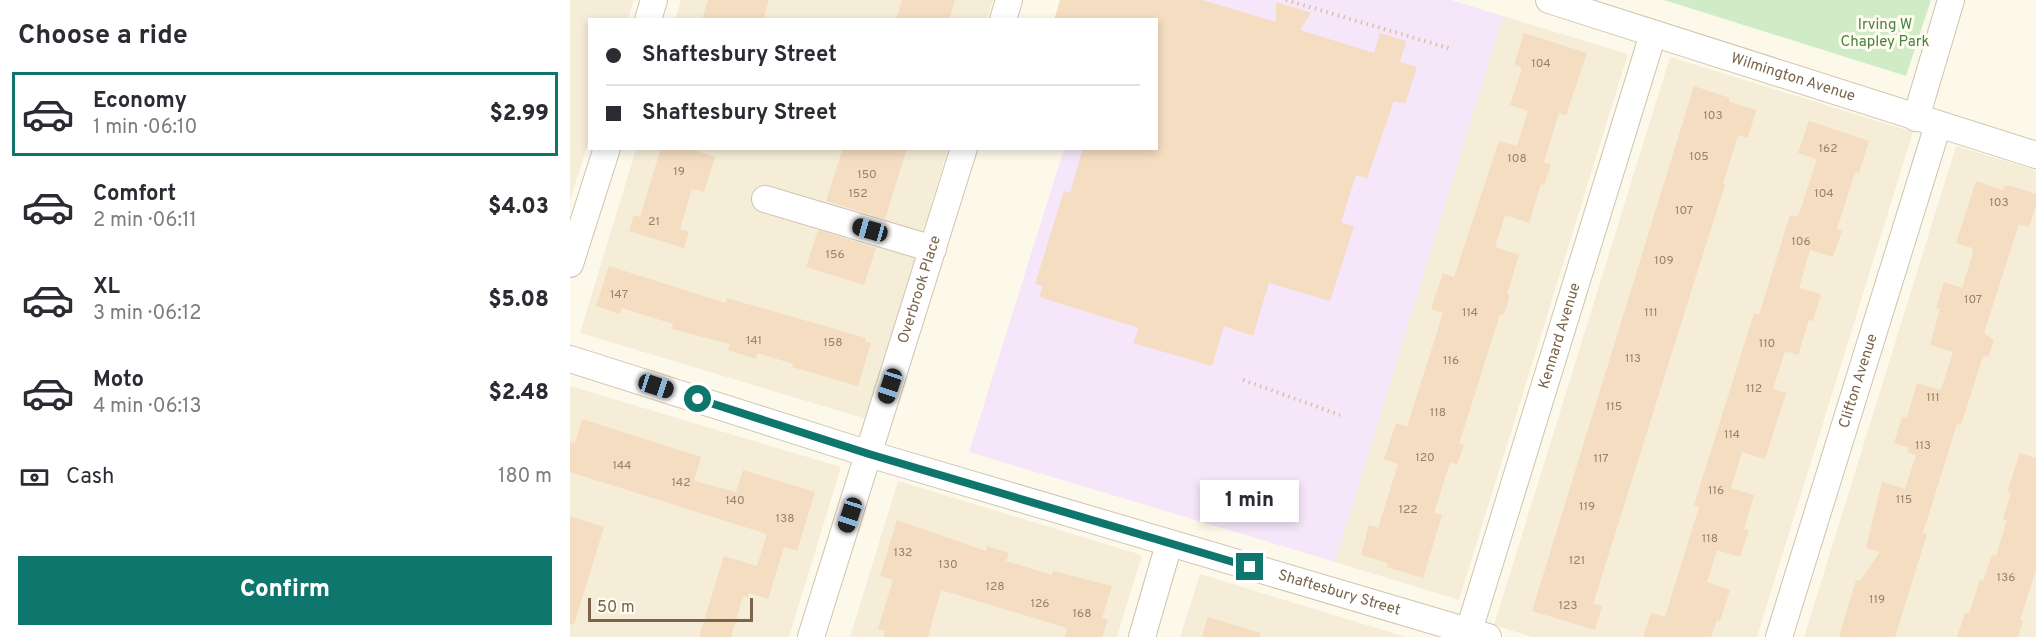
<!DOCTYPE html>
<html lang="en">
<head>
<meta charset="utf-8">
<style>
	:root { --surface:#fff; --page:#f7f7f7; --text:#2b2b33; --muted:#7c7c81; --line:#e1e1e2; --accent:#0f766e }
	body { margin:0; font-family:Overpass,sans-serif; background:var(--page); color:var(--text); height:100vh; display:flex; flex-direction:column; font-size:22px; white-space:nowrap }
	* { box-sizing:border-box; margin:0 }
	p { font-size:20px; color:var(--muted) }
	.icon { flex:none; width:33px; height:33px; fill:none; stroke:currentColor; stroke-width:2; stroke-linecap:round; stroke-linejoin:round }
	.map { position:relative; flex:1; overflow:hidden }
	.panel { display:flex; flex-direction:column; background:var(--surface); width:570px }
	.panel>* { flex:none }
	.top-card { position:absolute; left:18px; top:18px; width:570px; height:132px; border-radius:0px; box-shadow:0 3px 9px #0003; display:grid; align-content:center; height:132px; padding:0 18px; background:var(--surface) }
	.scale { position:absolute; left:18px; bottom:15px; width:165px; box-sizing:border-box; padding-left:6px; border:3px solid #7a644b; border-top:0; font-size:16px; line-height:21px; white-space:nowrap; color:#7a644b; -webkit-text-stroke:4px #fffcf1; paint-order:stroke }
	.end { position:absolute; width:27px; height:27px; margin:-14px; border:8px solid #0f766e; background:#fff; box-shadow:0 0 0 3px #fff }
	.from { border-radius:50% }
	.bubble { position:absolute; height:42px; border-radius:0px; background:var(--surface); box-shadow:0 3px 9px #0003; font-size:20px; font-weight:800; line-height:42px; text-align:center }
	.car { position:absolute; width:18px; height:36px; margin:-18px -9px; border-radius:8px; box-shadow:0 0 4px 2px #0007; background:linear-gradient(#222 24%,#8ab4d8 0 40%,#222 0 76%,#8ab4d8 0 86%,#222 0) }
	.top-card b { display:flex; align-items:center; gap:21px; height:57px; font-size:22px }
	.top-card b+b { border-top:2px solid var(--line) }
	.top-card i { width:15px; height:15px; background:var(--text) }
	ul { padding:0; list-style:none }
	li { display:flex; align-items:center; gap:18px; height:84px; margin:0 12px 9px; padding:0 6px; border:3px solid transparent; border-radius:0px }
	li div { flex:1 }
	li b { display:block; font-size:22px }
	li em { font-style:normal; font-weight:800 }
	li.active { border-color:var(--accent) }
	li>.icon { width:54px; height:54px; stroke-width:1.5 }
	h2 { padding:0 18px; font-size:27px; line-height:72px }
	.pay { display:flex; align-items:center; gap:15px; height:66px; padding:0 18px; font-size:22px }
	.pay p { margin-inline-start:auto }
	.primary-button { display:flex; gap:12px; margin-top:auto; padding:12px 18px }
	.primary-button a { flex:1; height:69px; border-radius:0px; background:var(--accent); color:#fff; font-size:24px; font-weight:800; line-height:69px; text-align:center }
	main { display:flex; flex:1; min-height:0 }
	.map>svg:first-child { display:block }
</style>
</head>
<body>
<main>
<section class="panel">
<h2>Choose a ride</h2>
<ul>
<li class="active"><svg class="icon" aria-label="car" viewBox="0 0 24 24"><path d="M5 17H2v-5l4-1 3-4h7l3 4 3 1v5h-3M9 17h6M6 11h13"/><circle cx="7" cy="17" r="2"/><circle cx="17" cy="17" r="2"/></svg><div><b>Economy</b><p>1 min · 06:10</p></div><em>$2.99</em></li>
<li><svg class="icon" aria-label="car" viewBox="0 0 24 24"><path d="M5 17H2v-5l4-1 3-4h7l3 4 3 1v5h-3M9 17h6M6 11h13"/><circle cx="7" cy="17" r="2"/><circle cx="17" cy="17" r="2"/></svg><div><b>Comfort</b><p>2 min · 06:11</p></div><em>$4.03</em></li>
<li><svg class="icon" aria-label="car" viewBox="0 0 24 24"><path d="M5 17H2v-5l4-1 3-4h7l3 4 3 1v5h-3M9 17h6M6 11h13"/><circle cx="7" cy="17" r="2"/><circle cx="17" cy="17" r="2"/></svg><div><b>XL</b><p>3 min · 06:12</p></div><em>$5.08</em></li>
<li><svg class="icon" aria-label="car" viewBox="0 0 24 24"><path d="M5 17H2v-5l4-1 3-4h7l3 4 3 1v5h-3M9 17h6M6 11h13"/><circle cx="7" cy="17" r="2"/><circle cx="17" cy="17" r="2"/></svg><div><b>Moto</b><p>4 min · 06:13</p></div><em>$2.48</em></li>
</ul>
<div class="pay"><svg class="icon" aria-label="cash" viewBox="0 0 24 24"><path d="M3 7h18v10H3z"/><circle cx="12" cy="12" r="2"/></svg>Cash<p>180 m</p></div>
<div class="primary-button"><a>Confirm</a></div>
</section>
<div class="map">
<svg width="1466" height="637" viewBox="0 0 1466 637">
	<rect width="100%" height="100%" fill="#fdf9ea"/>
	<path fill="#f5edd8" d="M0,0H64L58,19L20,20L19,140L0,201Z
		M111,0H423L417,19L105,20Z
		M933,16L1058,54L889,600L765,562Z
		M1100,57L1343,132L1187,637H962L924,625Z
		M1386,146L1466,170V637H1234Z
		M66,149H378L296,419L10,333Z
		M0,386L271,467L219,637H0Z
		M328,481L572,555L547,637H280Z
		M630,574L836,637H610Z"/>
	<path fill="#f6e6fa" d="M541,0H881L933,16L765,562L399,452L494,149L586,148V20Z"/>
	<path fill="#d0ecc7" d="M1094,0H1361L1336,76Z"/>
	<path fill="#f4ddc1" d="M138,0H199L193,20H132Z
		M332,0H385L379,20H326Z
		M490,0H632L706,22V2L741,13L730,30L804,53L810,33L836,41L830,62L847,67L835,104L824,101L797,178L786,175L771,222L784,227L760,301L699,283L683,336L654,326L642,366L563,343L569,328L469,297L473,286L465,284L494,191L500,193L513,148H586V20H484Z
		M954,33L1017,53L996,115L989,113L974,162L981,165L974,185L971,184L959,223L935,215L925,247L949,255L937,294L940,295L934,315L930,314L889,444L894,445L887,465L880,462L864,513L872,515L853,578L817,567L818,563L791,555L799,525L808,528L828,464L814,459L826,423L837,427L873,313L861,309L873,273L884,277L929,141L947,146L958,111L940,105L952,68L944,65Z
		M1124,86L1160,98L1159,102L1186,110L1178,138L1168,135L1153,184L1155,185L1138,238L1023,604L1032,606L1025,630L962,611Z
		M1239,121L1299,141L1289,173L1285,172L1267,229L1272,231L1263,257L1240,250L1229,288L1251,294L1243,321L1239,320L1228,355L1215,351L1203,389L1216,393L1195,459L1172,452L1161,488L1184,495L1174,529L1179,530L1170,557L1147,550L1137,582L1160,590L1150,621L1147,620L1141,637H1073L1081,613L1095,617L1129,507L1124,505L1184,313L1189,315L1220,215L1228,217L1247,159L1228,153Z
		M91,148H118L145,157L134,192L122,189L110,229L119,232L114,248L59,231L64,215L70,217Z
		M273,148H337L315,219L256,201Z
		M1406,181L1433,190L1434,186H1441L1466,194V205L1459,227L1449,224L1414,333L1424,340L1418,357L1413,356L1391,425L1387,424L1353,533L1357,534L1325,637H1269L1286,580L1290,581L1310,552L1296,548L1312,482L1335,489L1346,455L1337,452L1339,448L1324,443L1332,417L1337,418L1347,383L1371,390L1383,352L1360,345L1370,309L1366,308L1374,282L1392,288L1403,253L1402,248L1386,243Z
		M248,230L306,248L294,285L236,267Z
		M39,266L155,303L157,298L296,338L295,341L301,343L288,386L222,367L223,364L188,353L186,359L158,350L160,344L102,329L103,324L71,314L52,308L50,314L26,306Z
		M12,419L131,457L124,481L166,492L173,470L245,492L227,551L214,547L198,599L179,593L178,598L173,596L161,637H129L154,556L187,566L197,534L0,472V442L5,443Z
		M1450,453L1466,458V570L1450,620L1453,621L1448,637H1387L1395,613L1399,614L1410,580L1413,581L1422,555L1426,556L1437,520L1433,519L1441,493L1437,492Z
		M0,516L34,527L4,625L0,624Z
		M327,520L416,551L417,546L439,553L436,561L482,575L483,571L542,586L532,618L538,620L532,637H495L497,628L371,590L358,637H313L315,631L308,629L323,580L310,576Z
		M638,617L690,633V637H632Z"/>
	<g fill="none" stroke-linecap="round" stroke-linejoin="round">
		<g stroke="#d1c3ae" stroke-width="28">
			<g id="minor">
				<path id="s1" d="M979,0L1466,155"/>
				<path d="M78,20L84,0"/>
				<path d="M433,20L439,0"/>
				<path d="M1346,118L1381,0"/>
				<path d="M195,199L363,249"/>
				<path d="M0,264L37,148"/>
				<path id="s2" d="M0,359L299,454L918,637"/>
				<path id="s3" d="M241,637L394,148"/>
				<path d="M572,637L599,544"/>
				<path id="s4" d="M897,637L1083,34"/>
				<path id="s5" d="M1209,637L1368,125"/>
			</g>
		</g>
		<path stroke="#dac1a3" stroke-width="4" stroke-dasharray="1.5 4.5" stroke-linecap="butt" d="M716,0L882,49
			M673,380L770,415"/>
		<use href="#minor" stroke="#fff" stroke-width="26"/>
	</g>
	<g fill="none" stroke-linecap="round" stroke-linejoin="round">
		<path stroke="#0f766e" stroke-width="8" d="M128,399L299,454L680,567"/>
	</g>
	<g text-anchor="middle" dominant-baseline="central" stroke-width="6" stroke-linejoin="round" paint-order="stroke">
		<g font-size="12" fill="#988268">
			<text x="971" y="64">104</text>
			<text x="1143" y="116">103</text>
			<text x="1258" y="149">162</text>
			<text x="1129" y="157">105</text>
			<text x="947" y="159">108</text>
			<text x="109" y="172">19</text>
			<text x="297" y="175">150</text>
			<text x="288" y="194">152</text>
			<text x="1254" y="194">104</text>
			<text x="1429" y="203">103</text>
			<text x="1114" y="211">107</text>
			<text x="84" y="222">21</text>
			<text x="1231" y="242">106</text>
			<text x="265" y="255">156</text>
			<text x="1094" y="261">109</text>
			<text x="49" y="295">147</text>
			<text x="1403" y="300">107</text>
			<text x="900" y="313">114</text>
			<text x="1081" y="313">111</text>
			<text x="184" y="341">141</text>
			<text x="263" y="343">158</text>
			<text x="1197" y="344">110</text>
			<text x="1063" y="359">113</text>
			<text x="881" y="361">116</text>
			<text x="1184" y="389">112</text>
			<text x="1363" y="398">111</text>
			<text x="1044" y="407">115</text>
			<text x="868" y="413">118</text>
			<text x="1162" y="435">114</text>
			<text x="1353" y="446">113</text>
			<text x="855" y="458">120</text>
			<text x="1031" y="459">117</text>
			<text x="52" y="466">144</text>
			<text x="111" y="483">142</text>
			<text x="1146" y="491">116</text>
			<text x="1334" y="500">115</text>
			<text x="165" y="501">140</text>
			<text x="1017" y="507">119</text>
			<text x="838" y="510">122</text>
			<text x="215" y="519">138</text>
			<text x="1140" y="539">118</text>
			<text x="333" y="553">132</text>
			<text x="1007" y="561">121</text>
			<text x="378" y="565">130</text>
			<text x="1436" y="578">136</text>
			<text x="425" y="587">128</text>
			<text x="1307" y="600">119</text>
			<text x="470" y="604">126</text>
			<text x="998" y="606">123</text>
			<text x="512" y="614">168</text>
		</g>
		<g font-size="15" fill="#4b8042" stroke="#fffcf1">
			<text x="1315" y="25">Irving W<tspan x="1315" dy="17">Chapley Park</tspan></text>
		</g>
		<g font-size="15" fill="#7a644b" stroke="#fffcf1">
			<text stroke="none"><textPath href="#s1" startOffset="256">Wilmington Avenue</textPath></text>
			<text stroke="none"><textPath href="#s3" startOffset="364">Overbrook Place</textPath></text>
			<text stroke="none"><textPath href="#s4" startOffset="315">Kennard Avenue</textPath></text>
			<text stroke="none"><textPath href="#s5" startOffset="268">Clifton Avenue</textPath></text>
			<text stroke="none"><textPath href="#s2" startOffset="804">Shaftesbury Street</textPath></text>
		</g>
	</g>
</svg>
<div class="scale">50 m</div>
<i class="end from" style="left:128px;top:399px"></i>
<i class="end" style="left:680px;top:567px"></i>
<div class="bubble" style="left:630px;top:480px;width:99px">1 min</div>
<i class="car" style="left:300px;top:230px;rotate:286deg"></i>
<i class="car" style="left:86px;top:386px;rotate:108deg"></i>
<i class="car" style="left:320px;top:386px;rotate:198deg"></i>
<i class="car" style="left:280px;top:515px;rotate:198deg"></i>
<div class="top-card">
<b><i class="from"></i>Shaftesbury Street</b>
<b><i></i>Shaftesbury Street</b>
</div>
</div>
</main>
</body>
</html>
